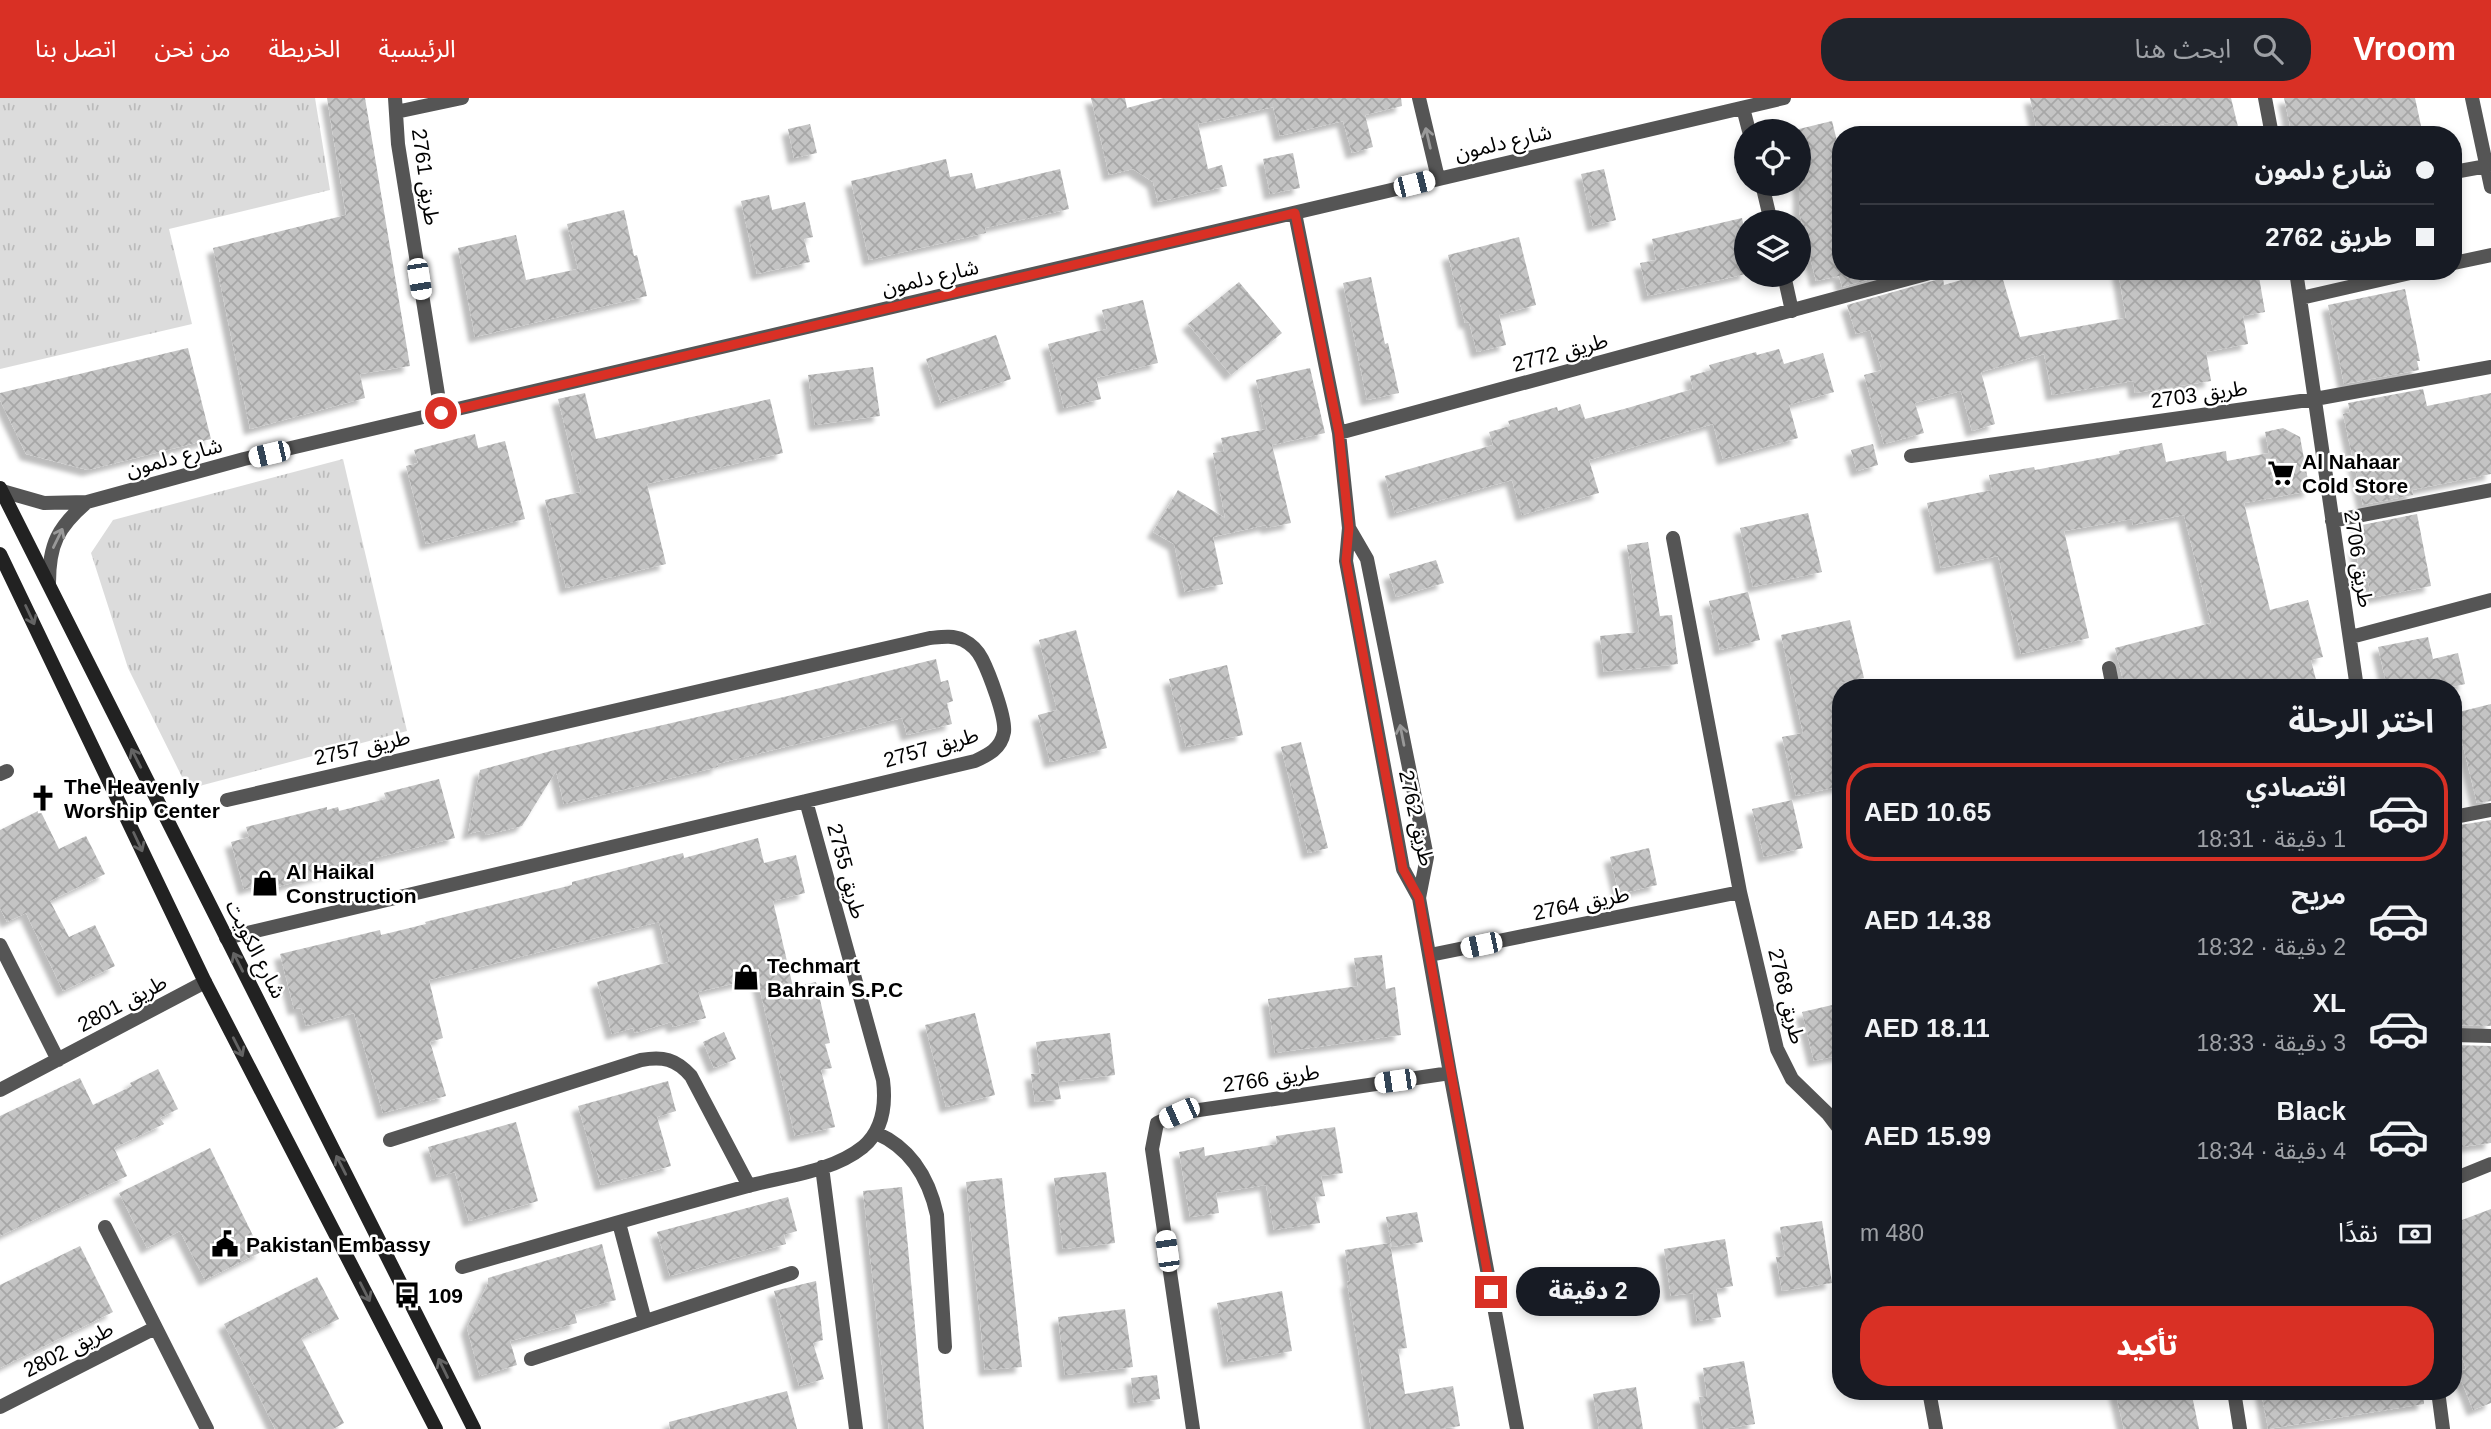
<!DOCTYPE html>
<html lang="ar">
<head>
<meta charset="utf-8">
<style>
	:root { --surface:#171b24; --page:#20242c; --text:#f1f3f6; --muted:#9ea1a6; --line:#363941; --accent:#d93025 }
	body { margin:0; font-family:Helvetica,"Noto Sans Arabic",sans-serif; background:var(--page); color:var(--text); direction:rtl; height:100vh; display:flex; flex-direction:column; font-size:26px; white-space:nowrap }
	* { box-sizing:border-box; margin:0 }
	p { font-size:23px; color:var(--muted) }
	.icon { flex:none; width:38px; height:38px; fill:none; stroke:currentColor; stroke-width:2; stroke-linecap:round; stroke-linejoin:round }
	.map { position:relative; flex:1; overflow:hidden; direction:ltr }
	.panel { position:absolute; left:1832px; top:581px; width:630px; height:721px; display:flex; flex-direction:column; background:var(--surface); border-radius:28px; box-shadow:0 4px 10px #0003; direction:rtl }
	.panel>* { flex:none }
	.guide { position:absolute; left:1832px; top:28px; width:630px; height:154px; border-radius:28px; box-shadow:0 4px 10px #0003; direction:rtl; display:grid; align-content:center; height:154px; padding:0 28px; background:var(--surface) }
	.tools { position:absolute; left:1734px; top:21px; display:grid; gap:14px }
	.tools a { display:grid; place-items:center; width:77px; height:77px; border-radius:50%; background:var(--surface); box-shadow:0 4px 10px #0003; font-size:35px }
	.end { position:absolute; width:32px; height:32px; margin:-16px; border:9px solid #d93025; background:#fff; box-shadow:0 0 0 4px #fff }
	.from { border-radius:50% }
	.bubble { position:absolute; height:49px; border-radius:24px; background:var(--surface); box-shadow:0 4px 10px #0003; font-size:23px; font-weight:800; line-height:49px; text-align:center; direction:rtl }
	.car { position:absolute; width:21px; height:42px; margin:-21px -10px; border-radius:9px; box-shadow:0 0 5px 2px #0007; background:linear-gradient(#fff 24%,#345 0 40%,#fff 0 76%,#345 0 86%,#fff 0) }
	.guide b { display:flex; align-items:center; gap:24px; height:66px; font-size:26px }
	.guide b+b { border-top:2px solid var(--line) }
	.guide i { width:18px; height:18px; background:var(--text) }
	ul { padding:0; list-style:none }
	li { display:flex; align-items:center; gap:21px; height:98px; margin:0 14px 10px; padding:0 14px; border:4px solid transparent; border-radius:28px }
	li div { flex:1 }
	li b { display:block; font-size:26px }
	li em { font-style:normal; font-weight:800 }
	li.current { border-color:var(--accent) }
	li>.icon { width:63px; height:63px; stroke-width:1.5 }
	h2 { padding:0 28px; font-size:32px; line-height:84px }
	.pay { display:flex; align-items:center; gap:18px; height:77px; padding:0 28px; font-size:26px }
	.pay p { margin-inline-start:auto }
	.cta { display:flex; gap:14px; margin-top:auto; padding:14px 28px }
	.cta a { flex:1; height:80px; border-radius:28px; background:var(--accent); color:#fff; font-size:28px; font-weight:800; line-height:80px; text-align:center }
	header { display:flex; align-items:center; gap:42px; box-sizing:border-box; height:98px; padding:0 35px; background:var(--accent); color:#fff }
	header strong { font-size:33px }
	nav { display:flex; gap:38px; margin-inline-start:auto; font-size:24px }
	.search { width:490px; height:63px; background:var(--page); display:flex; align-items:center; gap:18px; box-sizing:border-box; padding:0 24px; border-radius:28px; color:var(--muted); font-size:26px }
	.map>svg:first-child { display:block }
</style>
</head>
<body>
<header>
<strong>Vroom</strong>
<div class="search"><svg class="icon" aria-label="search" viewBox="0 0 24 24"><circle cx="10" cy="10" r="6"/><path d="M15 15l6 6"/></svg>ابحث هنا</div>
<nav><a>الرئيسية</a><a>الخريطة</a><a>من نحن</a><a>اتصل بنا</a></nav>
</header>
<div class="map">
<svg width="2491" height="1331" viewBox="0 0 2491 1331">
	<defs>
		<pattern id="grass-tufts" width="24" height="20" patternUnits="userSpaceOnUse" patternTransform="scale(1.75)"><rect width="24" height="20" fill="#dcdcdc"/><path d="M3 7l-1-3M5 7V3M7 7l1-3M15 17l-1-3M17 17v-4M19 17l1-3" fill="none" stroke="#bbb"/></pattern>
		<pattern id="building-cross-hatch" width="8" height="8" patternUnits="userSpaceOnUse" patternTransform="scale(1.75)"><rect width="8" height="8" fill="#c4c4c4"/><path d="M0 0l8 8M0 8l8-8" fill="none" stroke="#a7a7a7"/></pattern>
		<filter id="shadow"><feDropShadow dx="-6" dy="6" stdDeviation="2" flood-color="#0004"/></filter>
	</defs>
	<rect width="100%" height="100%" fill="#fff"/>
	<path fill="url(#grass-tufts)" d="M0,0H315L330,92L169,131L192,226L0,271Z
		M343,361L407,633L188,691L128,570L91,455L113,422Z"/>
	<path fill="url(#building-cross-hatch)" filter="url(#shadow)" d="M327,0H365L410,268L360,276L365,300L250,331L213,150L346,117Z
		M1091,0H1125L1127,10L1164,0H1401L1402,8L1365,17L1373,49L1352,55L1343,23L1280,38L1272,4L1273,9L1198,26L1208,71L1222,67L1227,88L1158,104L1153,84L1133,71L1109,77Z
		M2030,0H2231L2240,37H2175L2172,24L2119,37H2104L2103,32L2082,37H2038Z
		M2284,0H2415L2423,37H2292Z
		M1832,23L1841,59V173H1899L1842,189L1839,178L1816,183L1799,113V31Z
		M810,26L817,55L794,60L788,31Z
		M1293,55L1300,90L1270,96L1263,61Z
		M946,61L950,79L972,75L976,91L1060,71L1069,111L985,130L986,135L869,162L851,83Z
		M1604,71L1616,122L1593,128L1581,76Z
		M769,97L772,112L805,104L813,139L804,141L810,164L757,176L741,103Z
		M624,112L634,158L637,157L647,198L475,239L458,150L516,137L526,182L578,171L567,126Z
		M1742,120L1746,140V176L1648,198L1640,165L1656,162L1652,141Z
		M1519,139L1536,207L1499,217L1506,247L1477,254L1469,224L1465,225L1448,157Z
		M2118,173H2258L2265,214L2243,218L2248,246L2206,254L2211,283L2135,295L2133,283L2052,297L2044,256L1981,274L1995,326L1972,333L1961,293L1915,305L1924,335L1884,346L1864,277L1882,272L1870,232L1856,236L1847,207L1943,180L1944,187L1982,176L1984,180L2001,175L2020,239L2126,220Z
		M1371,179L1385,246L1388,245L1399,295L1367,302L1343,185Z
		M1239,184L1282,235L1231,277L1188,226Z
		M2405,191L2420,263H2417L2419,272L2344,286L2328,207Z
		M1143,202L1158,265L1096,280L1101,301L1064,310L1048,246L1107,231L1102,212Z
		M996,237L1011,281L941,305L926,261Z
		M188,250L211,341L88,372L26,356L0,302V295Z
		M1779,251L1784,266L1823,255L1834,294L1789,307L1798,340L1723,361L1713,326L1589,362L1599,395L1522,417L1512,382L1395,415L1385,378L1493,347L1489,334L1510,328L1508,323L1557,309L1558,313L1580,306L1585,321L1624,311L1693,291L1690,278L1711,272L1709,267L1756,254L1757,257Z
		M873,269L880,318L815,327L808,277Z
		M1310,270L1325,335L1272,347L1291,425L1267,430L1266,427L1213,439L1223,486L1185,494L1174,446L1153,434L1178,392L1225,420L1213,355L1224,353L1221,340L1267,331L1256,282Z
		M2423,291L2427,308L2491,295V376L2412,392L2413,397L2363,407L2343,316L2350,314L2348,305Z
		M585,295L596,341L770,301L783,355L647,386L666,466L566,490L545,402L581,394L558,301Z
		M2283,330L2300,339L2310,393L2244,405L2270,512L2308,502L2323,559L2311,562L2318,590H2125L2115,550L2211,525L2184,417L2133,427L2132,421L2064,433L2089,540L2021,556L1998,458L1941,470L1927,405L1992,392L1989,377L2034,369L2035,372L2120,356L2119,353L2162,345L2166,364L2226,353L2227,363L2269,355L2265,334Z
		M475,336L478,350L505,343L525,421L426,446L406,368L418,365L414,352Z
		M1873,346L1878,367L1857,373L1851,352Z
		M1808,415L1822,474L1753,489L1740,430Z
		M2417,416L2431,488L2371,500L2368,483L2362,485L2355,449H2361L2357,428Z
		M1648,444L1660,518L1672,517L1678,566L1604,574L1600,538L1639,534L1627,447Z
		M1436,462L1444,485L1396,499L1389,476Z
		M1748,494L1760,542L1720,552L1709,503Z
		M1850,522L1864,580L1841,585V688L1796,698L1782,639L1803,635L1781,537Z
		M1076,532L1107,650L1050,664L1038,617L1057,612L1039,542Z
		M2428,539L2433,561L2458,555L2465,586L2448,590H2403L2401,581L2386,584L2378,549Z
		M936,561L941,584L948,582L953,603L947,605L952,626L907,637L902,620L717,666L718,669L564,706L556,673L522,728L486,737L484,732L468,736L480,672L551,653L788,598Z
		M1227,567L1243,637L1186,649L1169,581Z
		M2491,606V703L2477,705L2455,615Z
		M1301,644L1328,750L1308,755L1281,649Z
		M439,681L455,740L375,760V762L274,790L273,783L244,791L231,744L249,739L246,729L327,709V712L338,709L339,713L386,701L384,695Z
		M1792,702L1803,750L1764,759L1752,711Z
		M40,712L59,751L86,738L105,776L50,803L69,839L95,827L115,868L63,893L26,815L7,824L0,810V732Z
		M2491,722V928L2454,927V728Z
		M758,740L764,765L796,757L805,795L773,803L793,889L816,884L830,945L825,946L832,970L821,972L835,1029L795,1038L757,880L698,894L706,920L673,929L671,924L635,935L633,930L612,936L597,884L669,864L659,824L429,882L443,940L430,944L446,998L383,1015L354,915L306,928L301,910L294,911L280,856L380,832L381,837L426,826L425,824L572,787V784L683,755L684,760Z
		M1649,750L1657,787L1619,796L1610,759Z
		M1382,857L1386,891L1395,889L1401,937L1275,955L1268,901L1358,888L1354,860Z
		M1841,905V957L1814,963L1802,914Z
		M975,915L995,997L946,1009L925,927Z
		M724,934L736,961L714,970L703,944Z
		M1110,935L1115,977L1058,984L1061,1001L1035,1004L1031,976L1040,975L1036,944Z
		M2454,947L2491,948V1045L2454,1050Z
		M158,971L178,1011L160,1020L164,1026L114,1050L127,1078L0,1138V1018L80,980L93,1007L132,988L130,985Z
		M668,983L676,1013L657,1019L671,1068L601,1087L578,1008Z
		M516,1024L538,1103L469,1123L455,1074L437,1079L428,1049Z
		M1335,1029L1343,1075L1321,1078L1325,1098L1315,1099L1320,1125L1274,1132L1266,1087L1216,1095L1219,1115L1190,1119L1179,1054L1204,1049L1205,1058L1277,1046L1276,1038Z
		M210,1050L261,1154L205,1182L180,1133L147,1150L119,1095Z
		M1106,1074L1115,1145L1063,1151L1054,1080Z
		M1002,1080L1022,1269L985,1272L966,1084Z
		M902,1089L908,1149L924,1331H889L863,1093Z
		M788,1099L797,1133L784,1137L786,1146L670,1178L657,1134Z
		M2491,1111V1305L2473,1312L2458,1274L2466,1271L2454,1235V1125Z
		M1417,1114L1423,1144L1392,1149L1386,1119Z
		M1822,1123L1832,1185L1782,1193L1776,1159L1785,1158L1780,1129Z
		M1725,1141L1733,1188L1716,1191L1721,1219L1697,1223L1693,1195L1671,1198L1664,1151Z
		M1390,1145L1407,1250L1398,1251L1405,1296L1453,1288L1460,1328L1439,1331H1371L1347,1184L1350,1183L1345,1152Z
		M602,1146L616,1202L574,1213L577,1225L510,1243L517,1267L480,1278L467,1230L488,1185V1180Z
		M80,1148L113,1214L0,1270V1187Z
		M317,1179L339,1221L301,1240L344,1325L333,1331H275L224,1226Z
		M816,1183L823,1242L813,1245L824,1281L799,1288L774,1193Z
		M1282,1193L1292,1253L1228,1264L1217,1205Z
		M1125,1211L1133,1269L1065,1277L1058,1219Z
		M1744,1263L1755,1326L1722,1331H1704L1699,1299L1707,1298L1703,1270Z
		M1157,1277L1160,1301L1134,1305L1131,1280Z
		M1636,1289L1643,1331H1599L1593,1296Z
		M787,1293L797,1331H670L669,1324Z
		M2115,1293H2191L2199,1331H2124Z
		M2261,1293H2423L2424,1306L2268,1331Z"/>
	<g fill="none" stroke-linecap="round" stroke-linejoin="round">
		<path stroke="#555" stroke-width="14" d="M395,0L398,46L441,315
			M1419,0L1438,80
			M2265,0L2272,37
			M2472,0L2491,89
			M1743,10L1749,33
			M396,14L462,0
			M2454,74L2487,68
			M1762,86L1771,124
			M1295,115L1339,335L1349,430L1346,463L1403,771L1419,800L1450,975L1517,1331
			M2454,165L2491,157
			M2296,173L2357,590
			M1784,177L1792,213
			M2301,200L2419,173
			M1339,335L1937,173
			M1911,358L2315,301L2491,269
			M2,393L44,405L87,404L244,361L1784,0
			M2332,423L2491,392
			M1349,430L1367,461L1427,759L1419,800
			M1673,440L1740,794L1777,951L1792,981L1828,1016L1841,1033
			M49,485C49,446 58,429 87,404
			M2351,539L2491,502
			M2109,570L2113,590
			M0,676L7,673
			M2454,719L2491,712
			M226,840L975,663C988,657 1001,651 1004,634C1006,619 989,575 982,561C978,553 971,546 963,542C953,537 941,539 930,540L227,702
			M0,847L58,962
			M1430,857L1740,794
			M2454,937L2491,938
			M0,992L205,884
			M876,1035C911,1050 929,1081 937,1117L945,1249
			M390,1042L641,962C663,958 676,961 691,978L749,1088
			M822,1069L856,1331
			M2454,1081L2491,1066
			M619,1125L645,1223
			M105,1129L207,1331
			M462,1169C557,1142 652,1114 748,1088C785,1078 832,1074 863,1049C883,1032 886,1006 883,982L806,703
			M531,1261L792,1175
			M1929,1293L1936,1331
			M2234,1293L2240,1331
			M2438,1293L2443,1331
			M0,1309L155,1230
			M1193,1331L1152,1051L1157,1025L1179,1015L1450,975"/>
		<path stroke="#222" stroke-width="14" d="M0,390L474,1331
			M0,456L205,884L436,1331"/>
	</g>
	<defs><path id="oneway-shaft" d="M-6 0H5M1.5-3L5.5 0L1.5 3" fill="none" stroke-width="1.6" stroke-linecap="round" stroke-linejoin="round" transform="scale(1.75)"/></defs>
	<g stroke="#999">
		<use href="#oneway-shaft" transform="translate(1428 40) rotate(-103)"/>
		<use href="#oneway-shaft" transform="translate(58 440) rotate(-64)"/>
		<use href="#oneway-shaft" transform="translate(1402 637) rotate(-101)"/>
	</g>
	<g stroke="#646464">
		<use href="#oneway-shaft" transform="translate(30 517) rotate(65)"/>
		<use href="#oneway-shaft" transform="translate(136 660) rotate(-117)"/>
		<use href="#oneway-shaft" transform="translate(138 744) rotate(65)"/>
		<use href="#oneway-shaft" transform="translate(238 864) rotate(-117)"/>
		<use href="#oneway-shaft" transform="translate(238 949) rotate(63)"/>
		<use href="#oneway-shaft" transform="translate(341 1067) rotate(-117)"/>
		<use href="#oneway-shaft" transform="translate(365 1194) rotate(63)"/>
		<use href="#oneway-shaft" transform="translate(443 1270) rotate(-116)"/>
	</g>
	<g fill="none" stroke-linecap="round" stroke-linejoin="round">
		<path stroke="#d93025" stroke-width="9" d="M441,315L1295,115L1339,335L1349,430L1346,463L1403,771L1419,800L1491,1194"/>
	</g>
	<defs>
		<g id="supermarket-bare" transform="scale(2.1)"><path d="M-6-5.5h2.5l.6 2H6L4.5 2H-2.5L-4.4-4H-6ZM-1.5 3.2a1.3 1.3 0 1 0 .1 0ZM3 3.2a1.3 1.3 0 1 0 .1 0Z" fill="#000" stroke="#fff" stroke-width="2.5" paint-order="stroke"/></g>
		<g id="church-bare" transform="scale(2.1)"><path d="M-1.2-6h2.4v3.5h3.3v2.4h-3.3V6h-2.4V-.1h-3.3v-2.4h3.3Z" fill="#000" stroke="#fff" stroke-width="2.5" paint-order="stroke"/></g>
		<g id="shop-bare" transform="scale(2.1)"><path d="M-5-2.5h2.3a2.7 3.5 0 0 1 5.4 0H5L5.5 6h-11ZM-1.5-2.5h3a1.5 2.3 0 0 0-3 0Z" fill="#000" stroke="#fff" stroke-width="2.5" paint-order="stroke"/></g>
		<g id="civic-bare" transform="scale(2.1)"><path d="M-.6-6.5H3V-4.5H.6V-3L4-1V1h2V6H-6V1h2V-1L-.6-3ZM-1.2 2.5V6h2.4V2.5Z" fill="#000" stroke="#fff" stroke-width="2.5" paint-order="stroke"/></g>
		<g id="bus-bare" transform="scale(2.1)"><path d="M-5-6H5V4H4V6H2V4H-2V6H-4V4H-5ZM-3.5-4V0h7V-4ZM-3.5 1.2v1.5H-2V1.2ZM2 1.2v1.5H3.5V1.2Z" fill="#000" stroke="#fff" stroke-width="2.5" paint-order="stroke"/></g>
	</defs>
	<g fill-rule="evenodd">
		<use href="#supermarket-bare" x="2281" y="375"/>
		<use href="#church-bare" x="43" y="700"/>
		<use href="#shop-bare" x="265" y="785"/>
		<use href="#shop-bare" x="746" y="879"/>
		<use href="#civic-bare" x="225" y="1146"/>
		<use href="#bus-bare" x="407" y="1197"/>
	</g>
	<g text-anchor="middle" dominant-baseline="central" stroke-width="5" stroke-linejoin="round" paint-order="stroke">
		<g font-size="21" fill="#000" stroke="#fff">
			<text transform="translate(1503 44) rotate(-13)">شارع دلمون</text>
			<text transform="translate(426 79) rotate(82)">طريق 2761</text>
			<text transform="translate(930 179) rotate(-13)">شارع دلمون</text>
			<text transform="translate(1560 254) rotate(-15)">طريق 2772</text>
			<text transform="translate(2199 296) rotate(-8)">طريق 2703</text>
			<text transform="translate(174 359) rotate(-15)">شارع دلمون</text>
			<text transform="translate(2359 461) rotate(81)">طريق 2706</text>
			<text transform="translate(362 649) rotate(-13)">طريق 2757</text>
			<text transform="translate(931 649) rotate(-16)">طريق 2757</text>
			<text transform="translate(1417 720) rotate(77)">طريق 2762</text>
			<text transform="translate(847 773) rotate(75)">طريق 2755</text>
			<text transform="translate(1581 805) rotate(-12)">طريق 2764</text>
			<text transform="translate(256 851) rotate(63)">شارع الكويت</text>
			<text transform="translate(1787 898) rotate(76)">طريق 2768</text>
			<text transform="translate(122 905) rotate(-28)">طريق 2801</text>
			<text transform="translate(1271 980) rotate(-8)">طريق 2766</text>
			<text transform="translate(68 1251) rotate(-27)">طريق 2802</text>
		</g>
		<g font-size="21" font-weight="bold" fill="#000" stroke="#fff" text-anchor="start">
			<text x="2302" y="363">Al Nahaar<tspan x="2302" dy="24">Cold Store</tspan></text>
			<text x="64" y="688">The Heavenly<tspan x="64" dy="24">Worship Center</tspan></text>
			<text x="286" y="773">Al Haikal<tspan x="286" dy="24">Construction</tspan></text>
			<text x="767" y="867">Techmart<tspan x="767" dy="24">Bahrain S.P.C</tspan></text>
			<text x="246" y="1146">Pakistan Embassy</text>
			<text x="428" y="1197">109</text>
		</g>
	</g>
</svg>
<div class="tools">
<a><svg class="icon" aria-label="locate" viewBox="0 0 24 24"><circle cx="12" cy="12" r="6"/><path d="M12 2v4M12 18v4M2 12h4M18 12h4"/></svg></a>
<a><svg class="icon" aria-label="layers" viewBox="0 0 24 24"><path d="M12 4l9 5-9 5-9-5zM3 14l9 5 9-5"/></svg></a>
</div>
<i class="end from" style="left:441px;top:315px"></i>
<i class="end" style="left:1491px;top:1194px"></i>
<div class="bubble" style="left:1516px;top:1169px;width:144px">2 دقيقة</div>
<i class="car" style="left:1414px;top:86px;rotate:76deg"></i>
<i class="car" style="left:419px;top:181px;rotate:171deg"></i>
<i class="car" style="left:269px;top:356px;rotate:257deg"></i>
<i class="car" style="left:1481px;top:847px;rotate:258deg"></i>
<i class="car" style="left:1395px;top:983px;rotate:262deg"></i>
<i class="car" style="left:1179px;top:1015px;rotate:246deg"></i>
<i class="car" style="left:1167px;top:1153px;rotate:352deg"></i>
<div class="guide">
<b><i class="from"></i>شارع دلمون</b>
<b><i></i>طريق 2762</b>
</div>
<section class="panel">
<h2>اختر الرحلة</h2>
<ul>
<li class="current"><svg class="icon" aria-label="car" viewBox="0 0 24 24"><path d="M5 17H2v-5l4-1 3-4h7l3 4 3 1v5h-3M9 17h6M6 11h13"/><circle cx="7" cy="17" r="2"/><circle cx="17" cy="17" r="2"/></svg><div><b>اقتصادي</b><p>1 دقيقة · 18:31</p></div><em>AED 10.65</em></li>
<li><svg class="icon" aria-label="car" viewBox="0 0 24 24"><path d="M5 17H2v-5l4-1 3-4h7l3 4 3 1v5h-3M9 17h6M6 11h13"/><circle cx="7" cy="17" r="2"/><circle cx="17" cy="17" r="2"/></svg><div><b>مريح</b><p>2 دقيقة · 18:32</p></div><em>AED 14.38</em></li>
<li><svg class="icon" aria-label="car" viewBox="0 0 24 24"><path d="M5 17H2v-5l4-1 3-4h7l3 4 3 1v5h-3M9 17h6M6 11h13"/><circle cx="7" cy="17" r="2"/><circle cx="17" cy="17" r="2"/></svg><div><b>XL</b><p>3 دقيقة · 18:33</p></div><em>AED 18.11</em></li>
<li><svg class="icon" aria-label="car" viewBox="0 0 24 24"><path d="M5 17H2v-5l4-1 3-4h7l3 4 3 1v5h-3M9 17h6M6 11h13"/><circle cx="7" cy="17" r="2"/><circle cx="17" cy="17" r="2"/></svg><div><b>Black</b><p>4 دقيقة · 18:34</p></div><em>AED 15.99</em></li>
</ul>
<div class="pay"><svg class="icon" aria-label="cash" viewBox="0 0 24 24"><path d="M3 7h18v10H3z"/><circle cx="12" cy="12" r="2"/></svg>نقدًا<p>480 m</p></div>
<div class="cta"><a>تأكيد</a></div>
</section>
</div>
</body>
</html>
